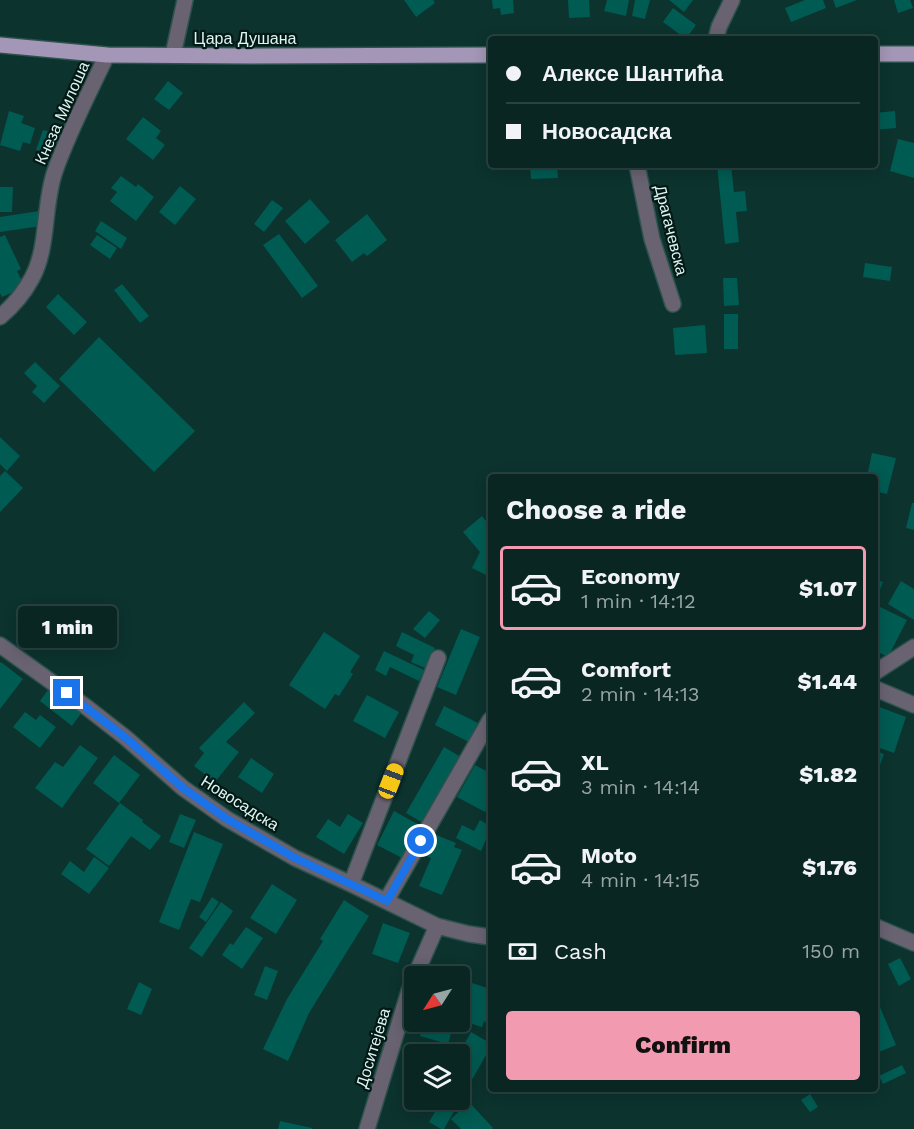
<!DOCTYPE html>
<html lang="en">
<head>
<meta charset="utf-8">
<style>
	:root { --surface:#092622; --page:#17322f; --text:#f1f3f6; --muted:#99a5a5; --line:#294340; --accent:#f29ab0 }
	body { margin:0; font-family:"Work Sans",sans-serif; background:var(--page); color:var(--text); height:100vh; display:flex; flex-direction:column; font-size:22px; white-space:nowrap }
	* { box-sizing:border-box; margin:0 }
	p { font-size:20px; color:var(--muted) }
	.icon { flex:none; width:33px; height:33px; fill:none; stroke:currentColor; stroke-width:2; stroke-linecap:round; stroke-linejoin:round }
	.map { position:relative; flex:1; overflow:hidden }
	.details { position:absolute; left:488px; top:474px; width:390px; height:618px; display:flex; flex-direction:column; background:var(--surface); border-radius:6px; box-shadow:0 3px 15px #0003,0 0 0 2px var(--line) }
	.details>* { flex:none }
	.top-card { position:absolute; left:488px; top:36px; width:390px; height:132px; border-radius:6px; box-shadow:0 3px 15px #0003,0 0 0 2px var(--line); display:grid; align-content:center; height:132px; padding:0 18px; background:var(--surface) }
	.needle { width:39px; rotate:234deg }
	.fabs { position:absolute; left:404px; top:966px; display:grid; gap:12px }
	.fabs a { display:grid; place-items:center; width:66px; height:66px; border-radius:6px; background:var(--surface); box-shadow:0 3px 15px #0003,0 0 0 2px var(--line); font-size:30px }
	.end { position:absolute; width:27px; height:27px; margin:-14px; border:8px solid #1a73e8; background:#fff; box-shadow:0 0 0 3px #fff }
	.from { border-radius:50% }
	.bubble { position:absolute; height:42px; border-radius:6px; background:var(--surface); box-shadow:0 3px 15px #0003,0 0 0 2px var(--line); font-size:20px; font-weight:800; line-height:42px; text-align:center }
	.car { position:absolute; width:18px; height:36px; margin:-18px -9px; border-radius:8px; box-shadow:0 0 4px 2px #0007; background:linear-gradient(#f5c518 24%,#345 0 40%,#f5c518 0 76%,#345 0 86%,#f5c518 0) }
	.top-card b { display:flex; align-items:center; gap:21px; height:57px; font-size:22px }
	.top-card b+b { border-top:2px solid var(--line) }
	.top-card i { width:15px; height:15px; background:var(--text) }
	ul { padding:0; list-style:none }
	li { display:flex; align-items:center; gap:18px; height:84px; margin:0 12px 9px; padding:0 6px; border:3px solid transparent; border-radius:6px }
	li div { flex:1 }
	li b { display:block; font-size:22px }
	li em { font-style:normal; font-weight:800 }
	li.active { border-color:var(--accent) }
	li>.icon { width:54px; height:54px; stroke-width:1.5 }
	h2 { padding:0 18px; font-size:27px; line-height:72px }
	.pay { display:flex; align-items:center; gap:15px; height:66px; padding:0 18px; font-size:22px }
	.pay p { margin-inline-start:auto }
	.primary-button { display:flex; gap:12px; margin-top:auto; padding:12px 18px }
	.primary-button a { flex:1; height:69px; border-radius:6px; background:var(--accent); color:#111; font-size:24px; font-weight:800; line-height:69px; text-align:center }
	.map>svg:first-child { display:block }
</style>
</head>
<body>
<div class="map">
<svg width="914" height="1129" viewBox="0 0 914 1129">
	<rect width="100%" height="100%" fill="#0c332e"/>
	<path fill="#005b52" d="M404,0H433L435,3L416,17Z
		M492,0H513L514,13L501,15L500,8L493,9Z
		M568,0H589L590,17L569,18Z
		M607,0H629L626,16L604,11Z
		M635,0H650L645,19L632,16Z
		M669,0H693L684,12Z
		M805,0H823L826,8L791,22L785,8Z
		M833,0H857L836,8Z
		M894,0H910L913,8L898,13Z
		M673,8L696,25L686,39L663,22Z
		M168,81L183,93L169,110L154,99Z
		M9,111L24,116L21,123L35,128L30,144L23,142L20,151L0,145Z
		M895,111L896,128L874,130V113Z
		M143,117L161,131L156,138L165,145L153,160L126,139Z
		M43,130L54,133L48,154L36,150Z
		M898,139L914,143V178L890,171Z
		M530,165H557L558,178L531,179Z
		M717,165H731L734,192L745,191L747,211L736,212L739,242L725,244Z
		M121,176L136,187L138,184L154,197L136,221L110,201L117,192L111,188Z
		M180,186L196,199L175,225L159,212Z
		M0,187H13L12,212H0Z
		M310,199L330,222L305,244L285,221Z
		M272,200L283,208L264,232L254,224Z
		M39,211L41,226L0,232V217Z
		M367,214L387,240L367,256L364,253L352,262L335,240Z
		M101,221L127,238L121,249L95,231Z
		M279,234L318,286L302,298L263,245Z
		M5,235L21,269L17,271L25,287L2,297L0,293V237Z
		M97,235L117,248L110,259L90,245Z
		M865,263L892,267L890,281L863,277Z
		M723,278H737L739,305L724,306Z
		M122,284L149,316L140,323L114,290Z
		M58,294L87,322L74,335L46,307Z
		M724,314H738V349H724Z
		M705,325L707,353L675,355L673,328Z
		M99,337L195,431L154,472L59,379Z
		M35,362L60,386L44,403L32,392L37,386L24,373Z
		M0,437L20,456L7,471L0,464Z
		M872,453L896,458L887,494L874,491V477H867Z
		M5,471L23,488L0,512V476Z
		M912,503H914V530L906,528Z
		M482,516L490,526V577L472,568L480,552L463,532Z
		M874,579L883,582L877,597L874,596Z
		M901,581L914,589V620L888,604Z
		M874,604L907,620L888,657L874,650Z
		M429,611L440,620L425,638L413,629Z
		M461,629L480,637L456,695L437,687Z
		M324,632L360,656L350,672L353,674L339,696L335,694L325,709L289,685Z
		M402,632L435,648L425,668L411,662L414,655L396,646Z
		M384,651L424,670L419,681L390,667L386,676L375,670Z
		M1,662L23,679L0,709V663Z
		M50,687L82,712L72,726L40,701Z
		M367,695L399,712L385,738L353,721Z
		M244,702L255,713L226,742L239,752L215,782L194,766L204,753L199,748Z
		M874,705L906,717L894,753L874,746Z
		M444,706L478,723L469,742L435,725Z
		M25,712L36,720L40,715L56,727L40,748L13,727Z
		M80,745L98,758L62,808L35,788L55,762L63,767Z
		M444,747L461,757L423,823L406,813Z
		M874,750L884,754L879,768L874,766Z
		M114,755L140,775L119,803L93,783Z
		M251,758L274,774L262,793L238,777Z
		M475,765L490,773V802L485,812L457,797Z
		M120,803L143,820L142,822L161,836L150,850L131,836L109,866L86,849Z
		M394,811L421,826L404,859L377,845Z
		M180,814L196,820L184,848L169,842Z
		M348,814L363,823L344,854L316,837L328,819L340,827Z
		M480,820L490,826V831L481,851L456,838L462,825L474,831Z
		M194,832L223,844L200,902L191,899L179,930L159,922Z
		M434,834L456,843L454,847L462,850L442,895L419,886L431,858L425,855Z
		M94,857L109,868L89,894L61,874L70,861L84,872Z
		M272,884L297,900L276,934L250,918Z
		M212,897L219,902L206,922L199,917Z
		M344,900L369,916L309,1013L288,1061L263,1049L287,999L323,941L320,939Z
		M221,902L233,911L202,957L189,948Z
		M383,923L410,933L398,963L372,954Z
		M246,927L263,938L242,969L222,955L230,943L233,945Z
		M900,958L911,979L899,986L888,964Z
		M265,966L278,971L267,1000L254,995Z
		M466,981L490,989V1012L487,1023L484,1021L482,1027L469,1023L471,1017L459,1013V982L465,984Z
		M139,982L152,989L141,1015L127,1009Z
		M880,1007L896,1045L874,1054V1010Z
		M423,1022H454L448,1044L420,1036Z
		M471,1032L490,1043V1048L444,1129H441L429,1122L442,1100H459V1069L468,1052L462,1048Z
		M411,1061L414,1062V1094L409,1092L412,1083L404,1080Z
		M902,1065L906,1073L883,1084L879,1076Z
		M810,1094L818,1107L810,1112L801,1100Z
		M469,1102L493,1128L492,1129H461L451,1119Z
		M280,1121L312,1128V1129H278Z"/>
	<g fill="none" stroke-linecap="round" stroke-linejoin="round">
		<g stroke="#2d524d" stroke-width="18">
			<path id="minor" d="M716,39L719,27L732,0
				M173,55L185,0
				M637,165L652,239L673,304
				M0,317C13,306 24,293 32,278C49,247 43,205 55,171C69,131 89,93 107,55
				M0,645L85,706L126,738L183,788L227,819L295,858L351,884L437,926L469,934L490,937
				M874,673L914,647
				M874,688L914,705
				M351,884L438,658
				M386,901L490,720
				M874,926L914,943
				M415,976L437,926
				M367,1129L409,991L414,979"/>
		</g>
		<g stroke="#2d524d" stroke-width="18">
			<path id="major" d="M0,45L107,55L248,56L490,55
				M874,54H914"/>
		</g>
		<use href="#minor" stroke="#686271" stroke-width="15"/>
		<use href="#major" stroke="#a396b6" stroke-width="15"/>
	</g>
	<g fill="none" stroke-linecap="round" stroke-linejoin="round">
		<path stroke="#1a73e8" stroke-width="8" d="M67,693L126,738L183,788L227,819L295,858L387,901L421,841"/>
	</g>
	<g text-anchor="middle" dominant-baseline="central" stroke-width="4.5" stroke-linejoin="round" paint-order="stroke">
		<g font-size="16" fill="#dcf6f1" stroke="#041916">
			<text x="245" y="38">Цара Душана</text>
			<text transform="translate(62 113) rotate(-66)">Кнеза Милоша</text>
			<text transform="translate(671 230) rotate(76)">Драгачевска</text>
			<text transform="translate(240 803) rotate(32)">Новосадска</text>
			<text transform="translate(373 1048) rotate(-73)">Доситејева</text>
		</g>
	</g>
</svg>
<div class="fabs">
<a><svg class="needle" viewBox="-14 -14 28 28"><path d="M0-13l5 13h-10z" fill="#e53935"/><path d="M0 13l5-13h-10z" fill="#99a5a5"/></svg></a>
<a><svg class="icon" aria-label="layers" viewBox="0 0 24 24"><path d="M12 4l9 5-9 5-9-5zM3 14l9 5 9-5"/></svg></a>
</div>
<i class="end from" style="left:421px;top:841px"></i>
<i class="end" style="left:67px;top:693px"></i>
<div class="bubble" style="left:18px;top:606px;width:99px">1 min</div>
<i class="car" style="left:391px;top:781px;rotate:21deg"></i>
<div class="top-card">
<b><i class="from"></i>Алексе Шантића</b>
<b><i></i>Новосадска</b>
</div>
<section class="details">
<h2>Choose a ride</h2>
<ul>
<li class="active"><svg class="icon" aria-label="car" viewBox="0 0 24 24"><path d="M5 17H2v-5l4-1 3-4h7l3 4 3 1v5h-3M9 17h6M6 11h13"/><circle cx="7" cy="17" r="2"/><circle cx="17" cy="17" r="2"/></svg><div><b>Economy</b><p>1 min · 14:12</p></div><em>$1.07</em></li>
<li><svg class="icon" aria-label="car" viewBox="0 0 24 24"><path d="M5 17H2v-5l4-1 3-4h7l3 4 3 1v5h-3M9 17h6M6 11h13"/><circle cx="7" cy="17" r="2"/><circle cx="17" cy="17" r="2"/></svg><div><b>Comfort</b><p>2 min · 14:13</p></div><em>$1.44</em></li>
<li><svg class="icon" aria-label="car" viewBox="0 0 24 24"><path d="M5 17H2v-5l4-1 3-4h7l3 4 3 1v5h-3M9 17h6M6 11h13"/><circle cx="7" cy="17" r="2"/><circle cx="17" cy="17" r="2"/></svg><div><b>XL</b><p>3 min · 14:14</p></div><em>$1.82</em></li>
<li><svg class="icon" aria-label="car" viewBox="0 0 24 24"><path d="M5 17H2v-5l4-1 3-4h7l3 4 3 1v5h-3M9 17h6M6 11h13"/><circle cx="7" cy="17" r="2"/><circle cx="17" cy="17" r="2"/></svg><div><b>Moto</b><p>4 min · 14:15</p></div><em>$1.76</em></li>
</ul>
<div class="pay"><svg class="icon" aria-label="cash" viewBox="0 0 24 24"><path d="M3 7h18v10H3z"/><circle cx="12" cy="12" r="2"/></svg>Cash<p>150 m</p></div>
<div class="primary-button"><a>Confirm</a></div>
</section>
</div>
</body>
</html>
